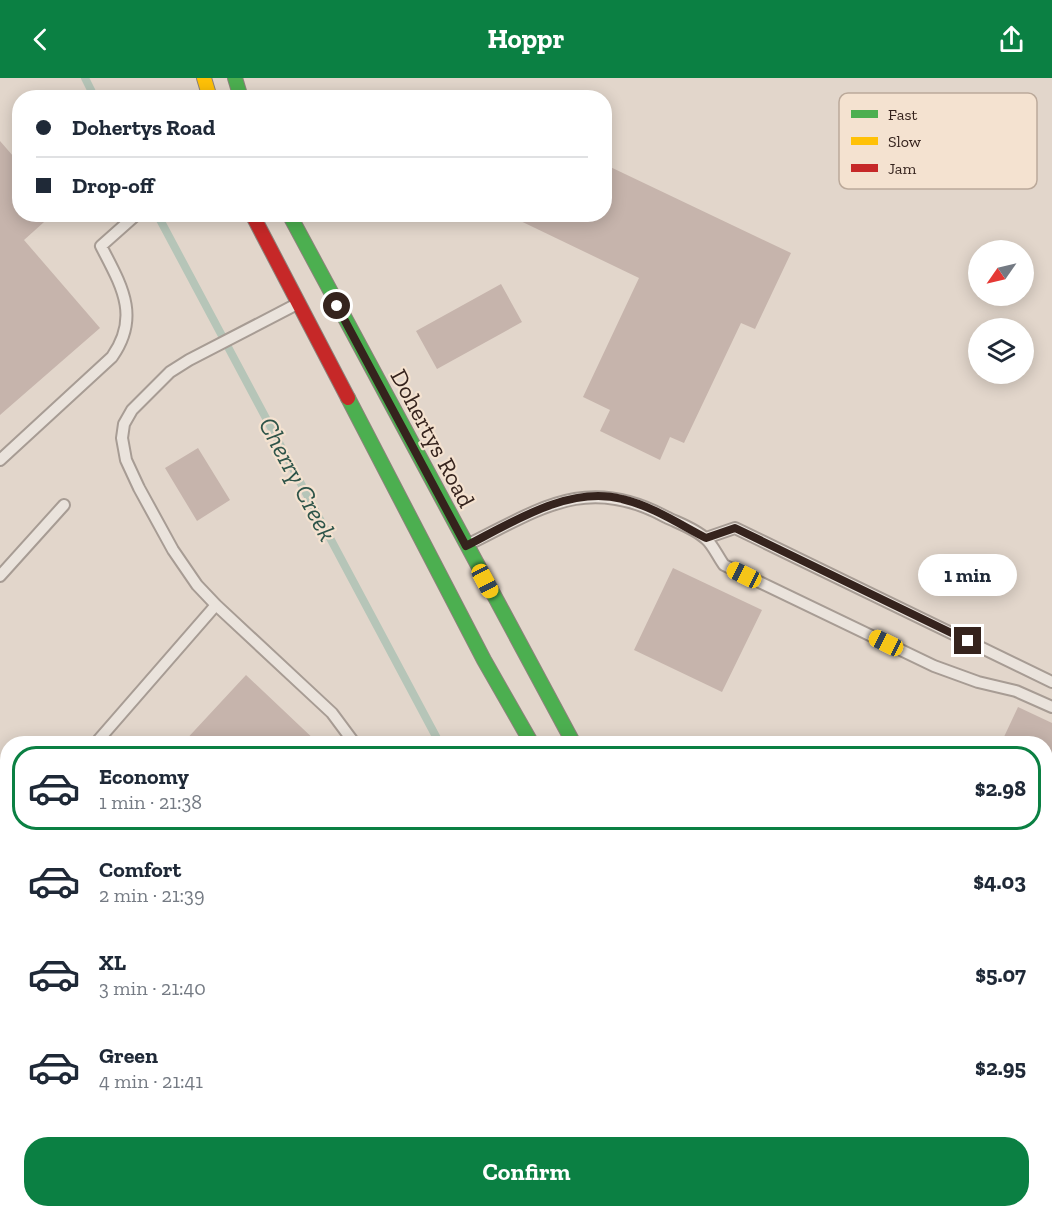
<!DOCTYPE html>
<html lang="en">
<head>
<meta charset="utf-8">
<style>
	:root { --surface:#fff; --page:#f6f6f7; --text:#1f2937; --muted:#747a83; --line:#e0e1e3; --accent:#0b8043 }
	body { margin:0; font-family:"Zilla Slab",serif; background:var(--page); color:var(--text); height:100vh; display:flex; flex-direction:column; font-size:22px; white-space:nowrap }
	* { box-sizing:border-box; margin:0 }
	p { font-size:20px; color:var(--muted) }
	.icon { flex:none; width:33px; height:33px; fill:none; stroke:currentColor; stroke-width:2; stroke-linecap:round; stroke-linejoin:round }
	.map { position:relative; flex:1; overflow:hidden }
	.panel { position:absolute; left:0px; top:658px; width:1053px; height:482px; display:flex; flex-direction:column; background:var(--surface); border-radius:24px 24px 0 0; box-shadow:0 3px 15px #0003 }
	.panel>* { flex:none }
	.guide { position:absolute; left:12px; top:12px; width:600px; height:132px; border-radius:24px; box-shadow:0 3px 15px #0003; display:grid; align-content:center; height:132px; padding:0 24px; background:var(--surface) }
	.needle { width:39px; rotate:236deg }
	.controls { position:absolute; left:968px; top:162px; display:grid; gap:12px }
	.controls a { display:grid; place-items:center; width:66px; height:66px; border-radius:50%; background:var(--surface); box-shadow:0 3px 15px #0003; font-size:30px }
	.end { position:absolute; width:27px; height:27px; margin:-14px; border:8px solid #35231d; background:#fff; box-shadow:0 0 0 3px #fff }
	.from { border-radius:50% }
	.bubble { position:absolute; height:42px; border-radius:21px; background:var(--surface); box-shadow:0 3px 15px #0003; font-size:20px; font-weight:800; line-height:42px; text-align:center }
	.car { position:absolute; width:18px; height:36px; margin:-18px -9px; border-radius:8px; box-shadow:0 0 4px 2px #0007; background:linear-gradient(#f5c518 24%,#345 0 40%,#f5c518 0 76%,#345 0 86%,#f5c518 0) }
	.guide b { display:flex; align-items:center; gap:21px; height:57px; font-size:22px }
	.guide b+b { border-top:2px solid var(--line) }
	.guide i { width:15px; height:15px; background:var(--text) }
	ul { padding:10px 0 0; list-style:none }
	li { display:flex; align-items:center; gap:18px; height:84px; margin:0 12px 9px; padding:0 12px; border:3px solid transparent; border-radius:24px }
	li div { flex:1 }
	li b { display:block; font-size:22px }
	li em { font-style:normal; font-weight:800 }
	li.on { border-color:var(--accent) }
	li>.icon { width:54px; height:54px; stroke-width:1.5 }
	.primary-button { display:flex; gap:12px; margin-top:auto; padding:12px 24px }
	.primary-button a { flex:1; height:69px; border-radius:24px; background:var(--accent); color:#fff; font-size:24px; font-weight:800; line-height:69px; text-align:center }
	header { display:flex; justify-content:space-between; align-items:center; height:78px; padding:0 24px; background:var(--accent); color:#fff; font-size:27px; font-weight:800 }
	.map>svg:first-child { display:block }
</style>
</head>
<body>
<header><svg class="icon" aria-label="back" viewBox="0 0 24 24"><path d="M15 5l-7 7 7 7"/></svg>Hoppr<svg class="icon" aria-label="share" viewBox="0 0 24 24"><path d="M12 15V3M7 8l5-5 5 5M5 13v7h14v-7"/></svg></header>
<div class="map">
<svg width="1052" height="1139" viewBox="0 0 1052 1139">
	<rect width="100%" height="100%" fill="#e2d6cb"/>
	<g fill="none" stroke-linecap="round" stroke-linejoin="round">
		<path stroke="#b6c5b8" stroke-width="8" d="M85,0L95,20
			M157,136L440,666
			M248,1139L251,1132"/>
	</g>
	<path fill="#c6b4ac" d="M0,63L20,86V136H53L24,162L100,250L0,337Z
		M604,86L791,175L755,251L741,245L684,365L670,359L660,382L600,353L610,332L583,319L639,200L506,136H604Z
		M501,206L522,244L437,291L416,253Z
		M198,370L230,422L197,443L165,390Z
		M673,490L762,532L722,614L634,572Z
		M246,597L319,666H182Z
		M1018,629L1052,645V684L1046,681V666H1014L1003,661Z
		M8,802V834L0,828V811Z
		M497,1132H603L599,1139H492Z"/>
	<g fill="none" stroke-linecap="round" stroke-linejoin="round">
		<g stroke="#a79c94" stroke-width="14">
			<path id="lane" d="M297,226L189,282L170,294L132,332L124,346L122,360L126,382L139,410L173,472L197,507L216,527L332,635L355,666
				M0,382L112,279C141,238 121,207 101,168L137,136
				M706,460L735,450L1052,604
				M469,466C540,431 587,396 666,439C678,445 696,451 706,461C713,467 718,479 724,487L934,588L978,604L1016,613L1052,629
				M0,498L64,427
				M95,666L216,527
				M0,729L8,735"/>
		</g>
		<g stroke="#a79c94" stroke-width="22">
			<path id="street" d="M1046,1102L1052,1105"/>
		</g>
		<g stroke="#8c827b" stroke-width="16">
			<path id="fast" d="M235,0L241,20
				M289,136L574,666
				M348,320L484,582L532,666
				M730,1132L734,1139
				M851,1139L855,1132"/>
		</g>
		<g stroke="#8c827b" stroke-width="16">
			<path id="slow" d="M204,0L210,20"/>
		</g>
		<g stroke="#8c827b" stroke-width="16">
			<path id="jam" d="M252,136L348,320"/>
		</g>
		<use href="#lane" stroke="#eae3dc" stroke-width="10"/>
		<use href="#street" stroke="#eae3dc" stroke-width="20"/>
		<use href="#fast" stroke="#4caf50" stroke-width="14"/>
		<use href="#slow" stroke="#ffc107" stroke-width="14"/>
		<use href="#jam" stroke="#c62828" stroke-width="14"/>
	</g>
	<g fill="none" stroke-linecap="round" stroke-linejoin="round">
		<path stroke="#35231d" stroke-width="8" d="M337,228L466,468C511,445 569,407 622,421C652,428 679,446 706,460L735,450L968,563"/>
	</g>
	<g text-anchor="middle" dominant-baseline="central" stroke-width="4.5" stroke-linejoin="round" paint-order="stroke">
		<g font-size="24" fill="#35231d" stroke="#f4e2d0">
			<text transform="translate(433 360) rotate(62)">Dohertys Road</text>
		</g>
		<g font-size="26" font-style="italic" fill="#2d5449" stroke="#f4e2d0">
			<text transform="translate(298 401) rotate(62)">Cherry Creek</text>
		</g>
	</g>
	<rect x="839" y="15" width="198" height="96" rx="9" fill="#f4e2d0" stroke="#bba99a" stroke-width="1.5"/>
	<rect x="851" y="32" width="27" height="8" fill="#4caf50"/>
	<rect x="851" y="59" width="27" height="8" fill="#ffc107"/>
	<rect x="851" y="86" width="27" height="8" fill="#c62828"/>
	<g font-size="16" fill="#35231d">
		<text x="888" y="42">Fast</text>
		<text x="888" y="69">Slow</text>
		<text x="888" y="96">Jam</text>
	</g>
</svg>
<div class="controls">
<a><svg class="needle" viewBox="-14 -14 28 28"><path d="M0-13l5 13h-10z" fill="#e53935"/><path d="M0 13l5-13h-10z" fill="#747a83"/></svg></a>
<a><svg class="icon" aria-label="layers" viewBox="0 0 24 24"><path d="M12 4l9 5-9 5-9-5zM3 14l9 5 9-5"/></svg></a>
</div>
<i class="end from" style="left:337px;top:228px"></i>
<i class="end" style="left:968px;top:563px"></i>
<div class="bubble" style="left:918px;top:476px;width:99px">1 min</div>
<i class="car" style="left:744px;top:497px;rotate:296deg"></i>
<i class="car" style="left:485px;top:503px;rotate:152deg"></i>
<i class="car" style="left:886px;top:565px;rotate:296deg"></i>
<div class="guide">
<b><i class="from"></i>Dohertys Road</b>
<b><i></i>Drop-off</b>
</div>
<section class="panel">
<ul>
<li class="on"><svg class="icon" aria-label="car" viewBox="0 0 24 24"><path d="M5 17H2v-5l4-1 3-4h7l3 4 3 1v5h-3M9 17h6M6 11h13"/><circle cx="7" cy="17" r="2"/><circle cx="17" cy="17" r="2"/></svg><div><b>Economy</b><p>1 min · 21:38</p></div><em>$2.98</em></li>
<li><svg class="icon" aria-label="car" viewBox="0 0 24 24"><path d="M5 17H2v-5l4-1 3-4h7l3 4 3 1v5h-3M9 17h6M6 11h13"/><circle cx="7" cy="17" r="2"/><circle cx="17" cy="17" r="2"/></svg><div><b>Comfort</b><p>2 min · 21:39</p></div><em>$4.03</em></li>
<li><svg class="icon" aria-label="car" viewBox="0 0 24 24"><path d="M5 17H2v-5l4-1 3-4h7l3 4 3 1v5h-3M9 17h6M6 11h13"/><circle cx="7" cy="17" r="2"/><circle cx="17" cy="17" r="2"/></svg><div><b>XL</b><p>3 min · 21:40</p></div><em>$5.07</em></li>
<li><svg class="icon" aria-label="car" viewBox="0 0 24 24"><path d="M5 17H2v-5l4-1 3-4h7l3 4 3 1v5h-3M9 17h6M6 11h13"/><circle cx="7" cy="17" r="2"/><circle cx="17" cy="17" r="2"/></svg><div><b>Green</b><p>4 min · 21:41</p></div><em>$2.95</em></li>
</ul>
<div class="primary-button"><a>Confirm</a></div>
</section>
</div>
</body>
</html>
